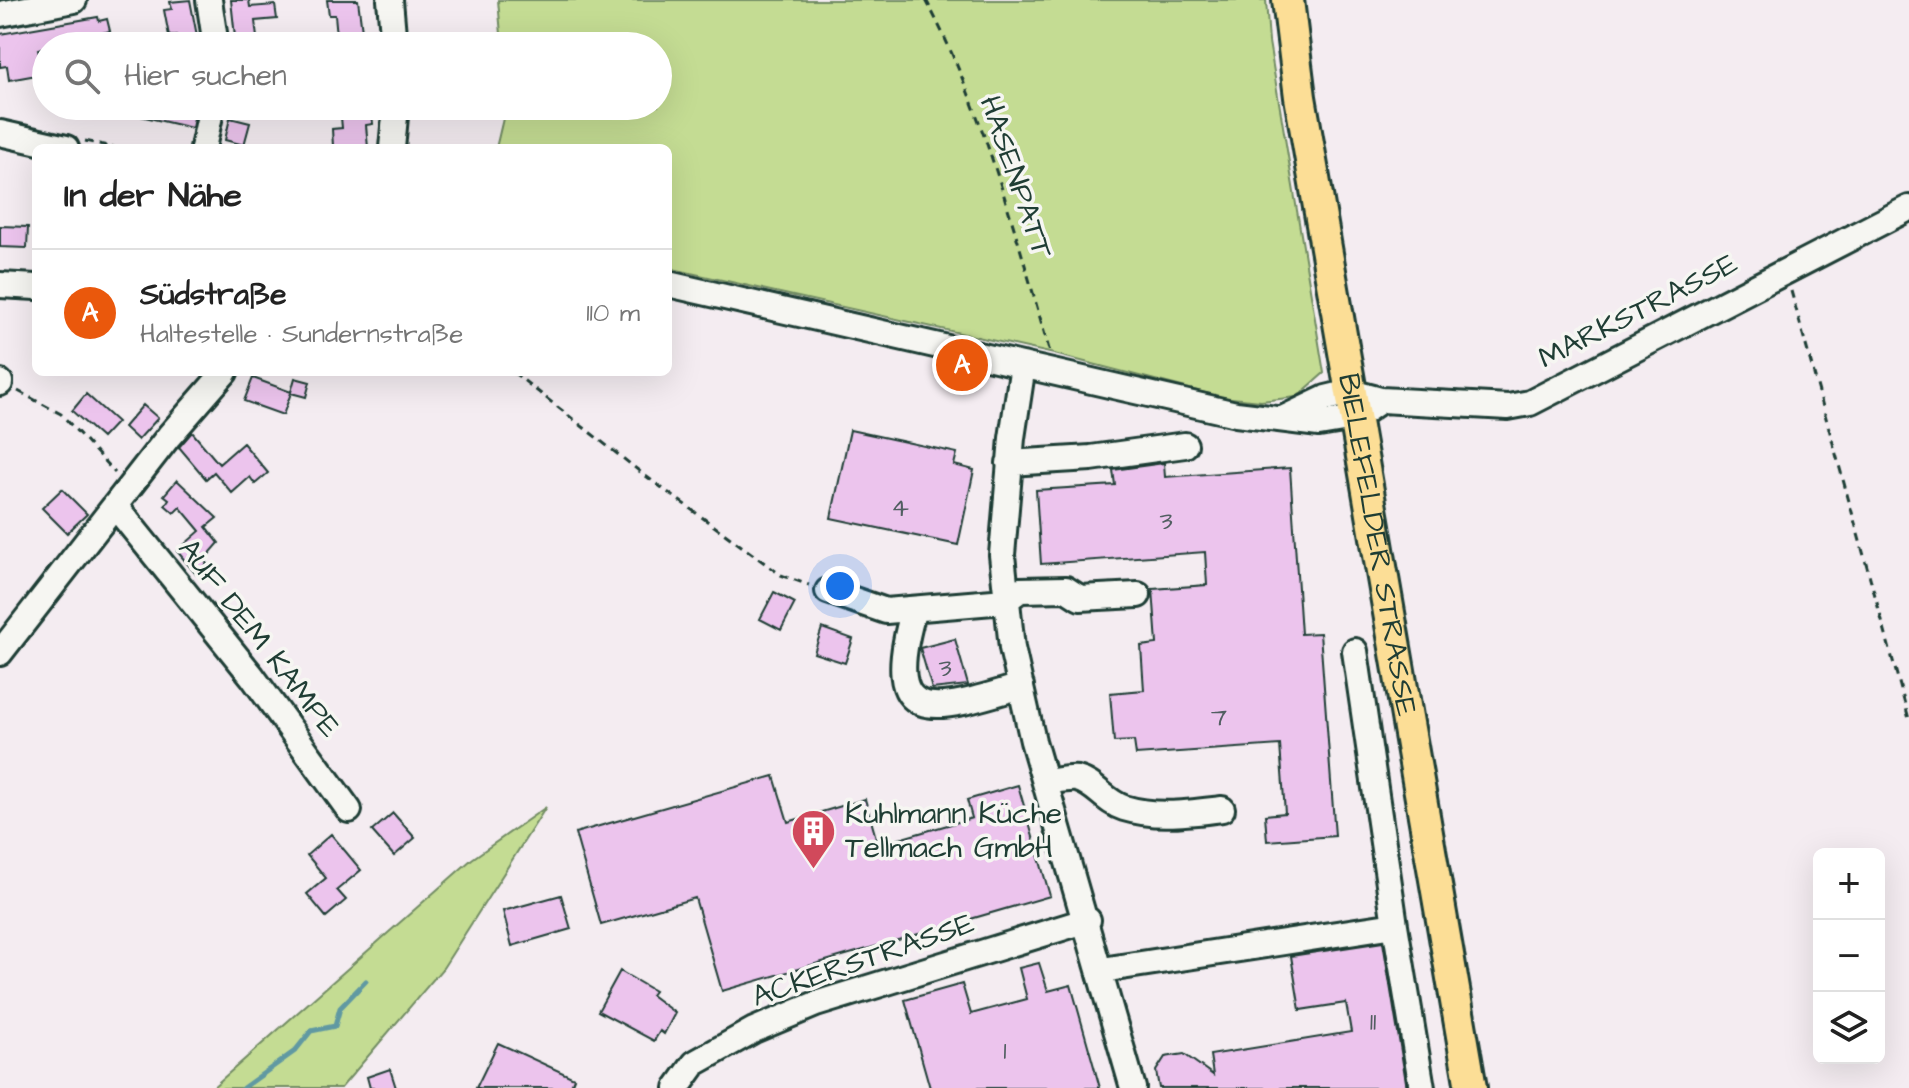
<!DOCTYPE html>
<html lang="de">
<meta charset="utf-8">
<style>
:root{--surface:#fff;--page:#f6f6f6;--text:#222;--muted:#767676;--line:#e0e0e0;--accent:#ea580c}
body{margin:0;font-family:"Architects Daughter",sans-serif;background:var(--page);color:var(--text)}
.controls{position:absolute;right:24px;bottom:24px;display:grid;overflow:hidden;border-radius:12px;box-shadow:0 8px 32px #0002}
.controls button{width:72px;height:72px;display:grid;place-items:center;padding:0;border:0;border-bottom:2px solid var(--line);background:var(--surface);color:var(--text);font:40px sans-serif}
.you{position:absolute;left:840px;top:586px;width:28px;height:28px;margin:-20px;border:6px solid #fff;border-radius:50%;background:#1a73e8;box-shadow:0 0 0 12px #1a73e833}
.badge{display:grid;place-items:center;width:52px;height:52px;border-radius:50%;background:var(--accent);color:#fff;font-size:26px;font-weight:700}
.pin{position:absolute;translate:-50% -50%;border:4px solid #fff;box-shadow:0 2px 8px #0006}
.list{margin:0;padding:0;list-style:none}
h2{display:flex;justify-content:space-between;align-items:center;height:104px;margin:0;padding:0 32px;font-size:34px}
h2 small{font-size:26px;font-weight:400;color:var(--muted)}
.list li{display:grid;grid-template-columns:52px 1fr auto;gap:24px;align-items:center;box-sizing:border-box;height:128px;padding:0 32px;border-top:2px solid var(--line)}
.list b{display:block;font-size:30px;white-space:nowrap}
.list p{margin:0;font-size:26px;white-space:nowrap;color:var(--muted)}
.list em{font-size:26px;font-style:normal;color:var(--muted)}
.icon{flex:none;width:44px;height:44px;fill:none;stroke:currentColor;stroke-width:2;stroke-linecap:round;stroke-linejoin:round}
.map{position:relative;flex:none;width:1909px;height:1088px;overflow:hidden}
.search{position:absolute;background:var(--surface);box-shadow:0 8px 32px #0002;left:32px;top:32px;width:640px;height:88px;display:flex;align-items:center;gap:20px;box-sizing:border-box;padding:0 28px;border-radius:44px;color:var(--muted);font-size:30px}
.panel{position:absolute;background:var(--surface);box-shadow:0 8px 32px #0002;left:32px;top:144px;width:640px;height:232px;border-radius:12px}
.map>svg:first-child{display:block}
</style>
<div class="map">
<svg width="1909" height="1088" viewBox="0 0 1909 1088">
<rect width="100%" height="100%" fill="#f4ecf1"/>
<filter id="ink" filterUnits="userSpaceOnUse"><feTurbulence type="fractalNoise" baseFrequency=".0125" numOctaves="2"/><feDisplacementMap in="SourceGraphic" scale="16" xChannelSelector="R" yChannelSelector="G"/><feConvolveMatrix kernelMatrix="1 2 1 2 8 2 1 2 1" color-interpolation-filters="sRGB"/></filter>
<g filter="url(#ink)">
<path fill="#c4dc93" stroke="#728c64" stroke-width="2" d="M498,0h768l3,42 55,331 -27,24 -36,4 -40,-4 -167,-43 -386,-86v-120h-172l10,-42h152v-60h-156z
M546,807l-103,161 -102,120h-129l260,-229z"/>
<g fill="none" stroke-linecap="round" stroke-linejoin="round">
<path stroke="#6099a2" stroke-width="5" d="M243,1088l52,-37 16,-20 24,-5 5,-18 26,-27"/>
</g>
<path fill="#ecc4ed" stroke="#1f3d34" stroke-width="2" d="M190,0l8,41 -20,1 -1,-7 -8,1 -5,-26 8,-1 -2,-7z
M231,0h18l1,7 25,-2 2,14 -22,2 3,25h-22z
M327,0h31l6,46h-26l-3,-31h-6z
M98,17l1,4 8,-2 3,12 -72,18 4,25 -33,6 -2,-14 -7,1v-33z
M119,106h73l-1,6 4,1 -3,15 -73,-17z
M340,106h31l2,18 -7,1 2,23 -35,-2 -1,-17 10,-1z
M230,118l20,5 -6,22 -19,-5z
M0,226l28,1 -1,21 -27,-1z
M253,378l38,14 4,-14 15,4 -4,15 -15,-4 -8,22 -39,-14z
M86,394l31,28 -15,16 -30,-27z
M143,405l15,13 -20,22 -14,-13z
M850,430l107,23 -3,12 20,5 -16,75 -127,-27z
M192,432l27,32 24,-21 25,30 -13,11 -5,-7 -18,16 -18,-21 -8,7 -27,-32z
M1164,463l1,14 125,-9 11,166 19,-1 15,203 -68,5 -2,-26 20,-2 -5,-68 -144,10 -2,-14 -20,1 -4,-49 34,-3 -3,-44 16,-2 -4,-55 54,-4 -2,-33 -164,12 -5,-74 79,-5 -2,-15z
M177,480l40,38 -11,9 13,16 -15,17 3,4 -11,10 -19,-23 23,-20 -20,-24 -6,6 -9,-8 4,-6 -5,-4z
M62,489l25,25 -20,19 -25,-25z
M774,592l21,11 -14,27 -21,-11z
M822,628l31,11 -8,24 -31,-10z
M955,639l13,46 -36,4 -12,-41z
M774,776l14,46 77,-23 13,46 94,-27 -5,-18 51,-15 32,111 -328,95 -27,-93 -94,27 -26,-92z
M393,813l22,25 -21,18 -22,-25z
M331,834l30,36 -24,20 9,10 -20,17 -19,-23 19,-16 -19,-23z
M561,895l10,34 -59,17 -9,-35z
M1383,942l24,146h-248l-3,-17 9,-14 19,-3 29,21 -3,-20 141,-23 -5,-29 -46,7 -9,-54z
M1039,963l9,28 23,-6 29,103h-170l-25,-88 57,-16 9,30 56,-15 -8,-31z
M620,971l34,20 -3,4 24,18 -11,21 -4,-3 -6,10 -56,-30z
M498,1043l76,35 -4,10h-94z
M390,1069l6,19h-26l-3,-11z"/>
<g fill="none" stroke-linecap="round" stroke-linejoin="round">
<defs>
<path id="minor" d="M209,0l7,46
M390,0l4,46
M0,14l74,-14
M0,133l66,15
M203,148l9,-42
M392,148l4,-42
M668,284l568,130 83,10 36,-6 26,-18
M0,285l36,2
M1023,365l-11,73 -10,117 10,93 21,93 100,347
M0,382v1
M1282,419l44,-21 25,-6 30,8 127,7 22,-4 379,-195
M1009,463l82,-5 94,-13
M116,507l136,169 97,134
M828,591l58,20 119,-10 15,-11 46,-1 14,9 58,-3
M914,609c-35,120 19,104 107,77
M0,653l169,-217 56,-64
M1046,782c9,-1 22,-4 31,-3 18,4 28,23 47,29 33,10 64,5 98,1
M1395,925l27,163
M1102,970l293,-45 -40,-274
M677,1088l18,-25 59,-33 62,-26 272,-84"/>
<g id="major">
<path id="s1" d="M1288,0l12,97 171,991"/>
</g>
</defs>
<use href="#minor" stroke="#1f3d34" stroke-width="30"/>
<use href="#major" stroke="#1f3d34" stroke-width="36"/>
<path stroke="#1f3d34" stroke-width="3" stroke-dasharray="8 6" stroke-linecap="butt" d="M926,0c55,103 92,240 124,353
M85,141l32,7
M1791,291l118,428
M513,372l130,102 138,101 28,10
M18,391l43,23 54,59"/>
<use href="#minor" stroke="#f6f6f2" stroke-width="24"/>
<use href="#major" stroke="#fcde96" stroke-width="30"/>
</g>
</g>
<defs>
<symbol id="building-pin" viewBox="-11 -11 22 30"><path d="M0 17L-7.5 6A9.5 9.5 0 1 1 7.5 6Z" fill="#d1495b" stroke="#f6f6f2"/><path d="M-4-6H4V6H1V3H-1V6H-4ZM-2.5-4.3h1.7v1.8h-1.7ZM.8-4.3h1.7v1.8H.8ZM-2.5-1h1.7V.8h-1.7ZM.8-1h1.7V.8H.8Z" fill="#fff"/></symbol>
</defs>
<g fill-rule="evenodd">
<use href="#building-pin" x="788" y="806" width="51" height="69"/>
</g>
<g text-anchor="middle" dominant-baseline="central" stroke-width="7" stroke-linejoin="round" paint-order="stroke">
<g font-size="26" fill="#525f62">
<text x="900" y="508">4</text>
<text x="1166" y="521">3</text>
<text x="945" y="668">3</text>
<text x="1219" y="717">7</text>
<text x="1373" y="1022">11</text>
<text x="1005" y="1051">1</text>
</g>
<g font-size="30" fill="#1f3d34" stroke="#f6f6f2">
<text transform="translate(1016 177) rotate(71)">HASENPATT</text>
<text transform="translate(1638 311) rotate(-27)">MARKSTRASSE</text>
<text stroke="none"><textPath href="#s1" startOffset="552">BIELEFELDER STRASSE</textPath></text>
<text transform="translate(259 638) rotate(52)">AUF DEM KAMPE</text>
<text transform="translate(863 960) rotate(-19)">ACKERSTRASSE</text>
</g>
<g font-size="30" fill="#1f3d34" stroke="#f6f6f2" text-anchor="start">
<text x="845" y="814">Kuhlmann Küche<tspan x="845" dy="34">Tellmach GmbH</tspan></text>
</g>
</g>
</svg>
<div class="controls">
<button>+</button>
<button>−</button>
<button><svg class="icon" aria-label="layers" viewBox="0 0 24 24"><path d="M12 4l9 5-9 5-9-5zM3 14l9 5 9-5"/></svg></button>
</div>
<div class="you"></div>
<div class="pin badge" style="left:962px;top:365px">A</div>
<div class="search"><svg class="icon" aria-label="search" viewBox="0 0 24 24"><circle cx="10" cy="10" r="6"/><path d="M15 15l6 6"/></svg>Hier suchen</div>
<section class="panel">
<h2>In der Nähe<small></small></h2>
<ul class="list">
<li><span class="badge">A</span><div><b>Südstraße</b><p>Haltestelle · Sundernstraße</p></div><em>110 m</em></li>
</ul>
</section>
</div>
